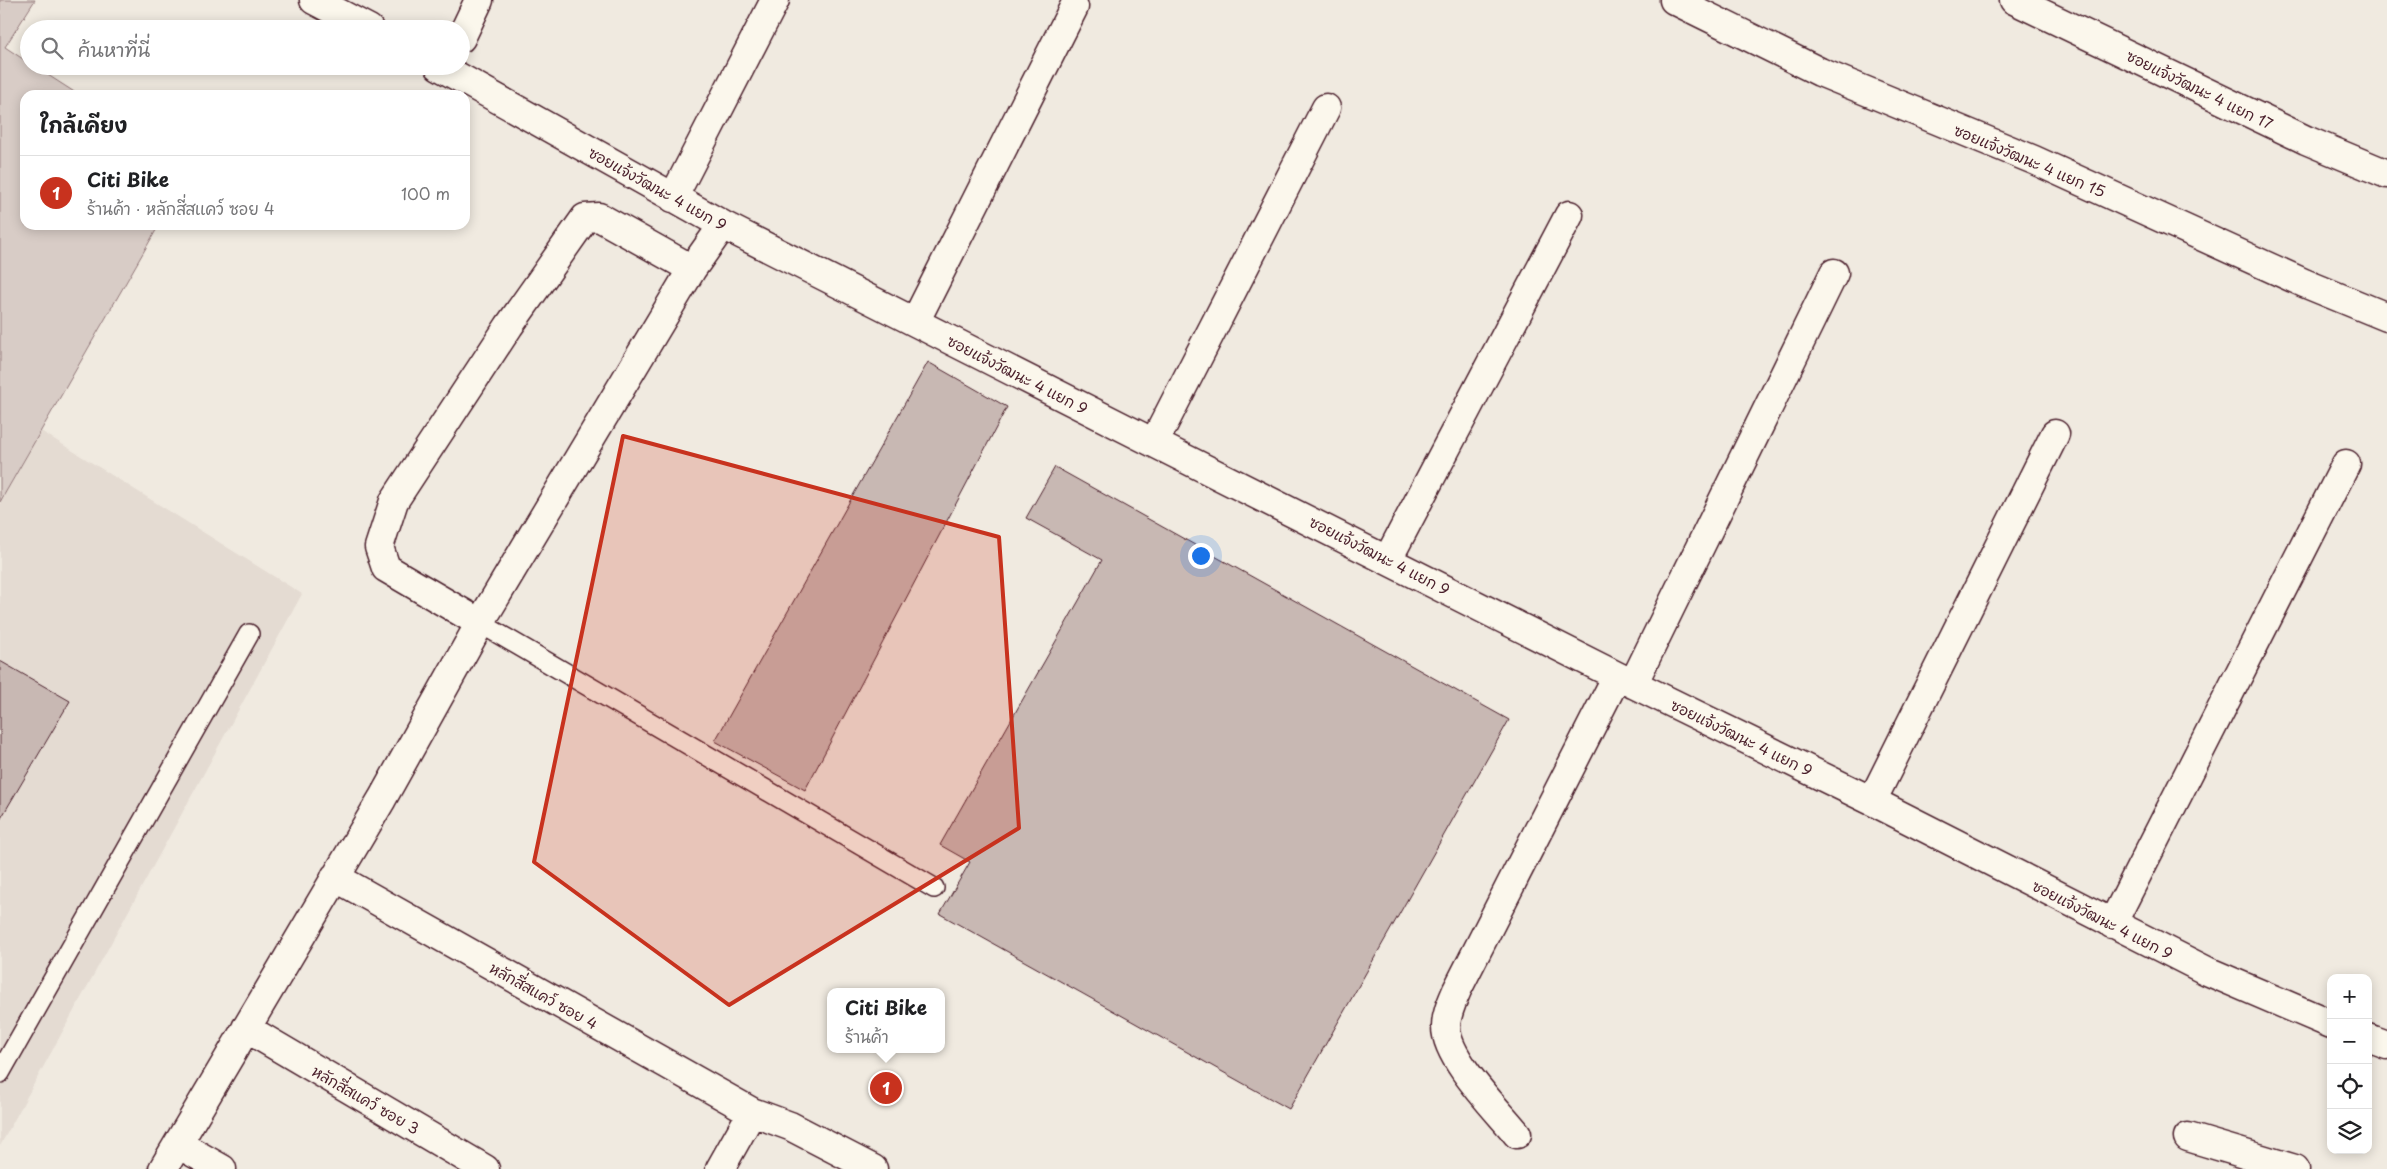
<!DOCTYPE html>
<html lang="th">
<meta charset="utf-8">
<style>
:root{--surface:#fff;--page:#f6f6f6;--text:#202124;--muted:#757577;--line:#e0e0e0;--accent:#c8321e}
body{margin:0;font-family:"Playpen Sans","Playpen Sans Thai",sans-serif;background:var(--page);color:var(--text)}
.controls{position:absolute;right:15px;bottom:15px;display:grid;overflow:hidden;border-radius:10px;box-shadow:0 2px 12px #0003}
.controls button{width:45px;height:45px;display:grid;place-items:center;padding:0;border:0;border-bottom:1px solid var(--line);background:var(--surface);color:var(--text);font:25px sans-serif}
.you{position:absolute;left:1200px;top:555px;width:18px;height:18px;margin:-12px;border:4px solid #fff;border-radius:50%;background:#1a73e8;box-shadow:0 0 0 8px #1a73e833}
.badge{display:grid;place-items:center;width:32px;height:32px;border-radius:50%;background:var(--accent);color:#fff;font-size:16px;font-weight:700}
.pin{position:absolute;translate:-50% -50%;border:2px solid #fff;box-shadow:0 1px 5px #0006}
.popup{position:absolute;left:827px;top:988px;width:118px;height:65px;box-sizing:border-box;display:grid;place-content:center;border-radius:10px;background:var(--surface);filter:drop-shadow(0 1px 4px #0005);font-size:16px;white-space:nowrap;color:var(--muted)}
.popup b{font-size:19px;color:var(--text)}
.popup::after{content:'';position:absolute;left:50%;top:100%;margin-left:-10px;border:10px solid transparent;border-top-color:var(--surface)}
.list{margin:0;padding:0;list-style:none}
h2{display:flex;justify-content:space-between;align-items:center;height:65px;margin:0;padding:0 20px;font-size:21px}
h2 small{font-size:16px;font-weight:400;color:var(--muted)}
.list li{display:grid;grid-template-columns:32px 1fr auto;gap:15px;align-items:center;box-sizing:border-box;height:75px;padding:0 20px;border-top:1px solid var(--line)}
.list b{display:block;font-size:19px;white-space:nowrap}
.list p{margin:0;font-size:16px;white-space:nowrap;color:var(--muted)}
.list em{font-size:16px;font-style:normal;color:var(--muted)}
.icon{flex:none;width:28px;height:28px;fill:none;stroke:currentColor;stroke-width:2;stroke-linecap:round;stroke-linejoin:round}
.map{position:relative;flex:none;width:2387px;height:1169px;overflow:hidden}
.search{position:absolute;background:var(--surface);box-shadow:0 2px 12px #0003;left:20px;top:20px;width:450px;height:55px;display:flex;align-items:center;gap:12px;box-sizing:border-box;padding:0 18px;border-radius:28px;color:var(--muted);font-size:19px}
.panel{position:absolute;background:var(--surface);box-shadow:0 2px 12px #0003;left:20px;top:90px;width:450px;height:140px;border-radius:15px}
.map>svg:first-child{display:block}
</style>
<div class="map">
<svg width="2387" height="1169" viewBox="0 0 2387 1169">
<rect width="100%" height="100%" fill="#f0eae0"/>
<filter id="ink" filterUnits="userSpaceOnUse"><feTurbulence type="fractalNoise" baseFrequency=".02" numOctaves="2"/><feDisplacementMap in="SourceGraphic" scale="10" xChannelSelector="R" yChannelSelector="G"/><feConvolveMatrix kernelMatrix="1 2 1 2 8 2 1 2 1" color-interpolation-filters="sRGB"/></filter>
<g filter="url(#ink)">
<path fill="#e4dbd2" d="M41,431l261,163 -302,552v-644z"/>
<path fill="#d8ccc6" stroke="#917678" d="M0,0h35l-30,47 24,16v3h5l45,29h-54v130h134l-159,277z"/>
<path fill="#c8b8b3" stroke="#4a1f2b" d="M928,362l79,45 -202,383 -90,-49z
M1055,467l454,253 -220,389 -349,-195 30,-52 -30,-17 162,-285 -76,-42z
M0,661l70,40 -70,119z"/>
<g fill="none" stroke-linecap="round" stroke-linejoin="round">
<defs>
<path id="lane" d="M480,623l454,265
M0,1073l249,-439"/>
<path id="street" d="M314,0l55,29
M1674,0l146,72 214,88 270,123 83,34
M2014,0l292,140 81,34
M461,38l18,-38
M439,66l284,159 431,218 463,233 255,125 335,170 124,53
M673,198l102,-198
M915,322l159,-315
M1154,443l172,-335
M1388,559l181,-344
M480,623l-94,-55 -7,-21 15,-46 115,-175 76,-108 14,-1 93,52
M1633,684l201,-411
M1872,801l183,-367
M335,877l417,235 38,14 83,43
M2112,924l234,-460
M246,1028l239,141
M2368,1038l19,7
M1517,1134c-20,-25 -71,-75 -71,-107 0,-13 6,-25 11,-37l160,-314
M2188,1137l107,32
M178,1144l44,25
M163,1169l219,-370 98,-176 212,-354 31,-44
M720,1169l32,-57"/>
</defs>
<use href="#lane" stroke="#4a1f2b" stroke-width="22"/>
<use href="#street" stroke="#4a1f2b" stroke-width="31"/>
<use href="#lane" stroke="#fbf7ec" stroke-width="19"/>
<use href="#street" stroke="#fbf7ec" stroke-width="28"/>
</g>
</g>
<path fill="#c8321e" fill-opacity="0.2" stroke="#c8321e" stroke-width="4" stroke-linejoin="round" d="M623,436l376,101 20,291 -290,177 -195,-143z"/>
<g text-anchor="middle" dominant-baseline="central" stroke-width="4" stroke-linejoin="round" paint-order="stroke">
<g font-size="15" fill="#4a1f2b" stroke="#fbf7ec">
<text transform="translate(2200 89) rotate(26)">ซอยแจ้งวัฒนะ 4 แยก 17</text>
<text transform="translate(2030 160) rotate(23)">ซอยแจ้งวัฒนะ 4 แยก 15</text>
<text transform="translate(658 188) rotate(29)">ซอยแจ้งวัฒนะ 4 แยก 9</text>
<text transform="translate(1018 374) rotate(27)">ซอยแจ้งวัฒนะ 4 แยก 9</text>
<text transform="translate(1380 555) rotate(27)">ซอยแจ้งวัฒนะ 4 แยก 9</text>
<text transform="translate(1742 737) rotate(26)">ซอยแจ้งวัฒนะ 4 แยก 9</text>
<text transform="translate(2103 919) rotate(27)">ซอยแจ้งวัฒนะ 4 แยก 9</text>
<text transform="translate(544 995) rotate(29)">หลักสี่สแคว์ ซอย 4</text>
<text transform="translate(366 1099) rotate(30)">หลักสี่สแคว์ ซอย 3</text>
</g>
</g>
</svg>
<div class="controls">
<button>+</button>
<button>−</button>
<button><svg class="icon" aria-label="locate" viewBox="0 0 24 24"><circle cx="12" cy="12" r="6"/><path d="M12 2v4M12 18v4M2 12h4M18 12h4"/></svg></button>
<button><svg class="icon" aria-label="layers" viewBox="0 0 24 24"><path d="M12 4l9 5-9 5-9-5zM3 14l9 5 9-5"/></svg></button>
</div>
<div class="you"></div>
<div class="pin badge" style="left:886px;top:1088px">1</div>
<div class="popup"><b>Citi Bike</b>ร้านค้า</div>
<div class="search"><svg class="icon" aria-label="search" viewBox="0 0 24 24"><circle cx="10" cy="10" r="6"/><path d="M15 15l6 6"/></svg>ค้นหาที่นี่</div>
<section class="panel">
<h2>ใกล้เคียง<small></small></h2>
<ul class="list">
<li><span class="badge">1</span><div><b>Citi Bike</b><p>ร้านค้า · หลักสี่สแคว์ ซอย 4</p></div><em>100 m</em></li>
</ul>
</section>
</div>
